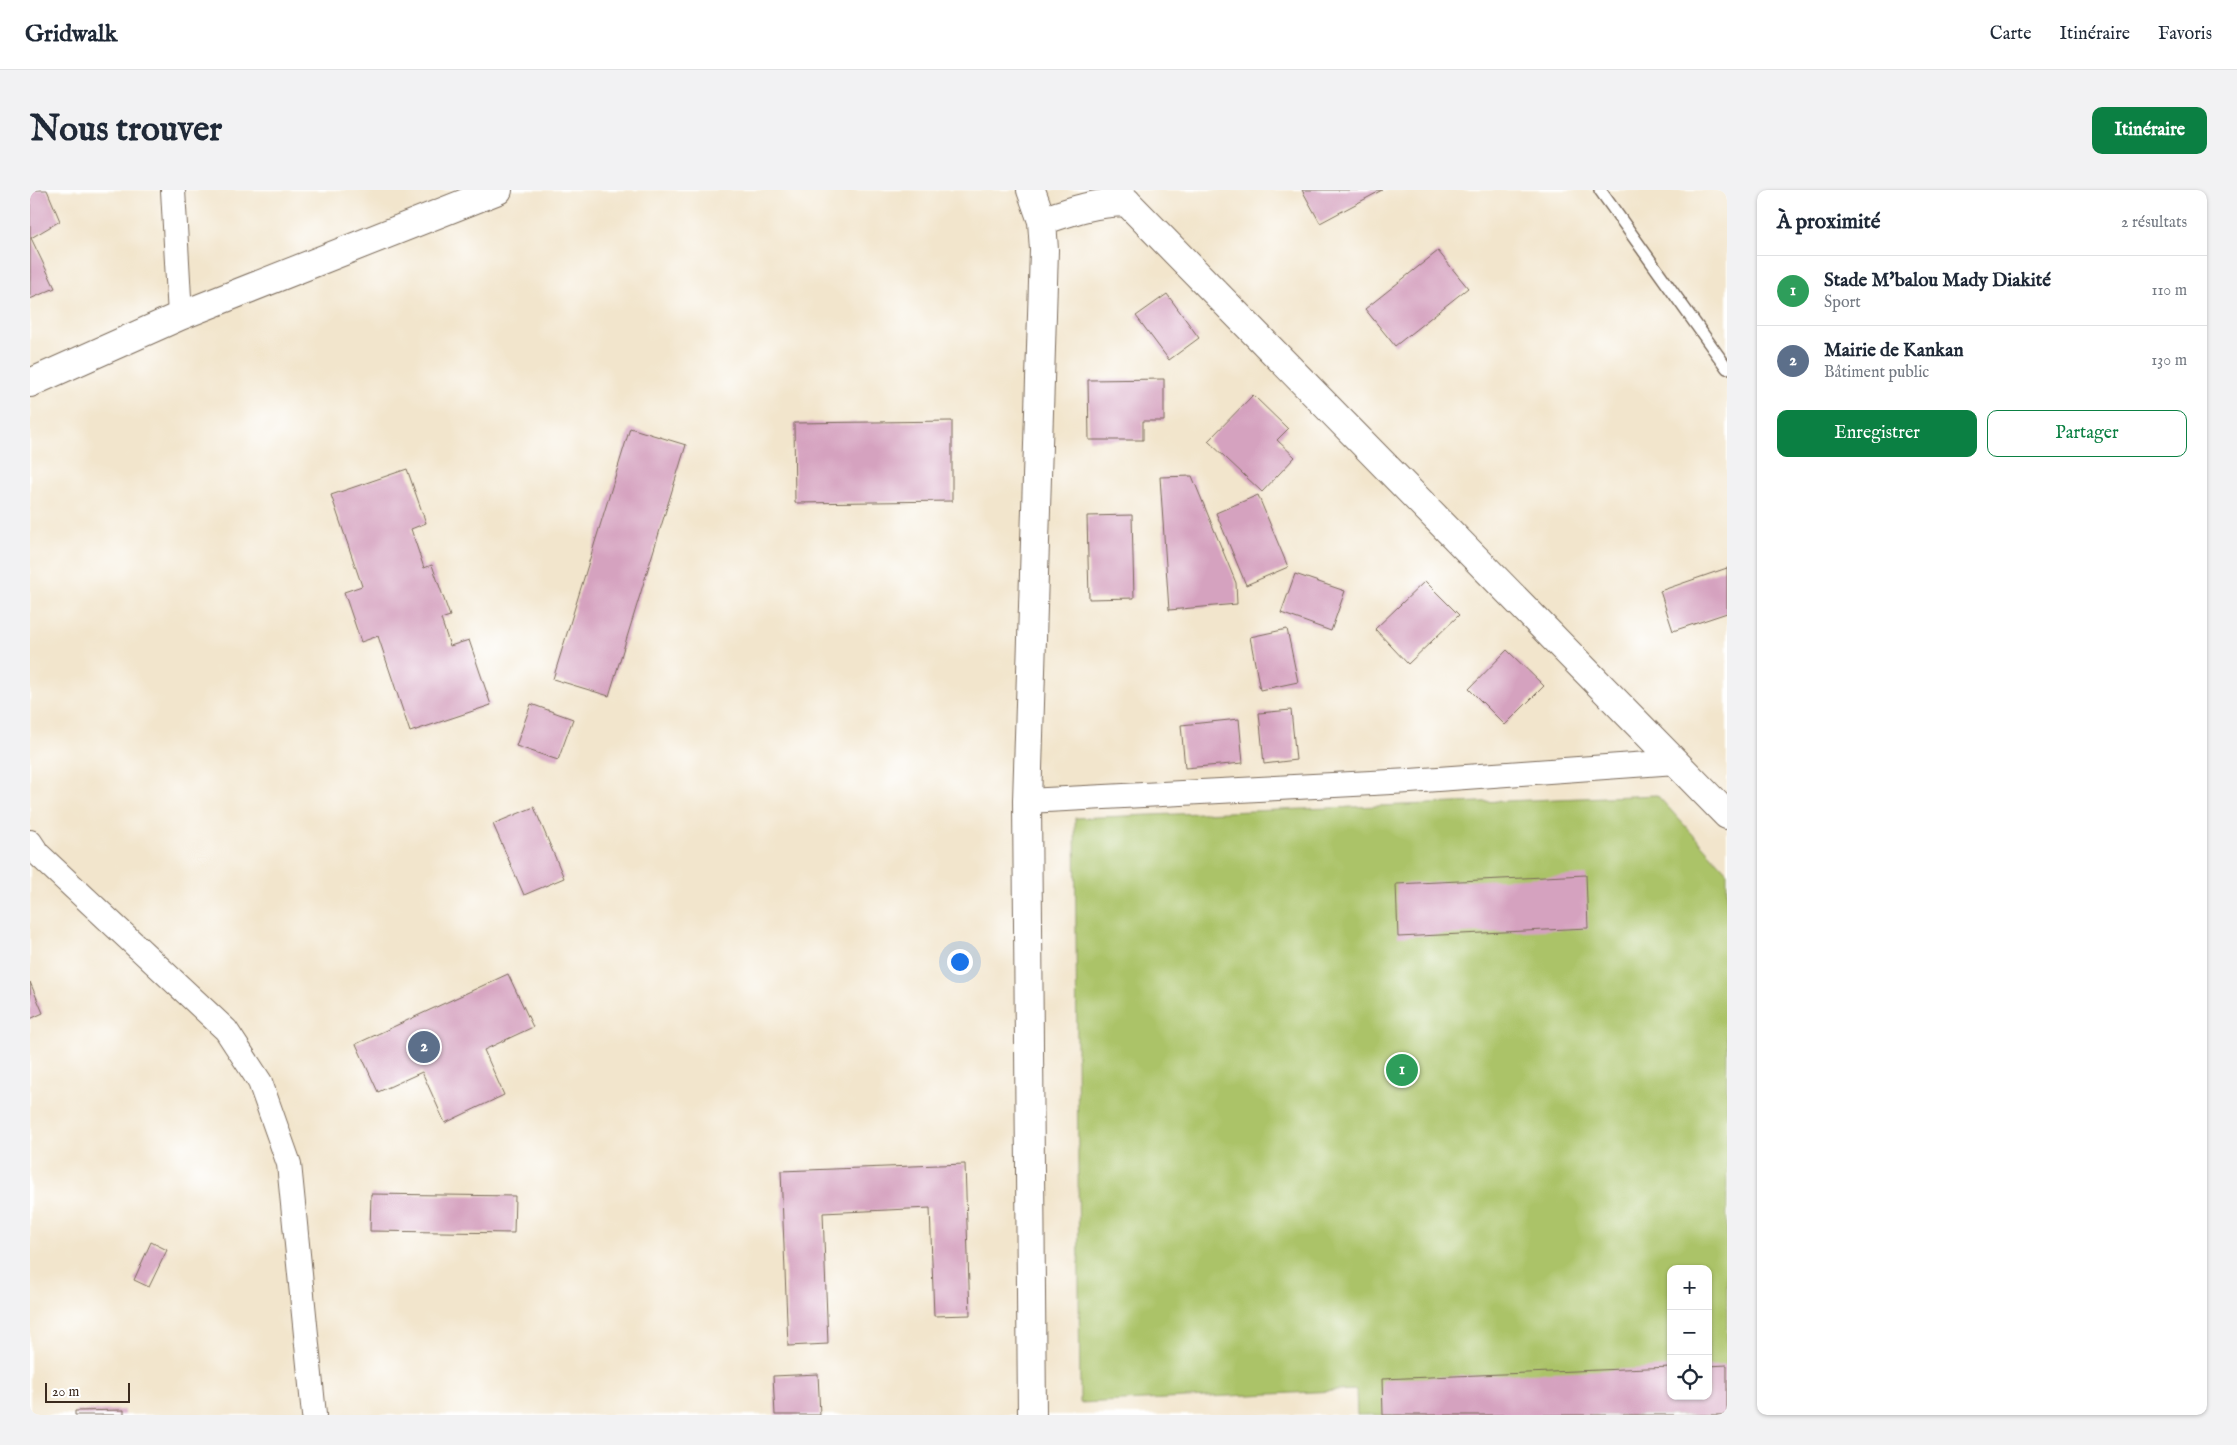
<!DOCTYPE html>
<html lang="fr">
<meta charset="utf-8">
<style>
:root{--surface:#fff;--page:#f2f2f3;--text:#1f2937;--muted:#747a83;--line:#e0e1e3;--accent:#0b8043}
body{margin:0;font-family:"IM FELL English",serif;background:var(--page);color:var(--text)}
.controls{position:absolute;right:15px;bottom:15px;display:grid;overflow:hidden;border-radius:10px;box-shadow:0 1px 4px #0004}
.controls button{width:45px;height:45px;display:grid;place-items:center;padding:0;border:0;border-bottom:1px solid var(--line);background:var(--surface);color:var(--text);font:25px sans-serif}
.scale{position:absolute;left:15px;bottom:12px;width:85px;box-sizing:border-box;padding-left:5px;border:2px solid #3b2a1e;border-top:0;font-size:14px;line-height:18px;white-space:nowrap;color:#3b2a1e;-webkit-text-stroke:4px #fff;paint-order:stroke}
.you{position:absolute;left:929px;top:771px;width:18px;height:18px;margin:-12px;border:4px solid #fff;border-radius:50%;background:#1a73e8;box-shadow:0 0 0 8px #1a73e833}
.badge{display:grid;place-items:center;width:32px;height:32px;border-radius:50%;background:var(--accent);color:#fff;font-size:16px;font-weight:700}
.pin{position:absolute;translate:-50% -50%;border:2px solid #fff;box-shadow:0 1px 5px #0006}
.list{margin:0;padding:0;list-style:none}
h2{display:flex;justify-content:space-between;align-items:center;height:65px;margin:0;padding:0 20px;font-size:21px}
h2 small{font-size:16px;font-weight:400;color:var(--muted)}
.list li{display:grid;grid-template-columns:32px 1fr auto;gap:15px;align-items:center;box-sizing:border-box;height:70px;padding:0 20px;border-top:1px solid var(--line)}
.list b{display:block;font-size:19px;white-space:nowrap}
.list p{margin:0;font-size:16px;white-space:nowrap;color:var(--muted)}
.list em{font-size:16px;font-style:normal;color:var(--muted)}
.actions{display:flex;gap:10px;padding:15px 20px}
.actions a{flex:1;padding:11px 0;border:1px solid var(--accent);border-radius:10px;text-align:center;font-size:18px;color:var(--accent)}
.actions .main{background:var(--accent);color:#fff}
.icon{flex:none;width:28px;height:28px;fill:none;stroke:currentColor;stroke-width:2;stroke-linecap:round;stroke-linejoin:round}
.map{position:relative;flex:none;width:1697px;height:1225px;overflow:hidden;border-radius:10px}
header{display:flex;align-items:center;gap:30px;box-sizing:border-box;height:70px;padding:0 25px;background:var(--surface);border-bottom:1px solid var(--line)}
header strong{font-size:24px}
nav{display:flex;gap:28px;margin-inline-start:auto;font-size:18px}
.intro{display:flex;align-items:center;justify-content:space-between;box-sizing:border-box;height:120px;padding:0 30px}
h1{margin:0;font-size:35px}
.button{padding:12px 22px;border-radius:10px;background:var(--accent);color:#fff;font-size:18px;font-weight:700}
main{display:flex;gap:30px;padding:0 30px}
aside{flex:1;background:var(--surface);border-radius:10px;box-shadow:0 1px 4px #0004}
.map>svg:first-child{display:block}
</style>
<header>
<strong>Gridwalk</strong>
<nav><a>Carte</a><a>Itinéraire</a><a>Favoris</a></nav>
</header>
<div class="intro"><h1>Nous trouver</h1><a class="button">Itinéraire</a></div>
<main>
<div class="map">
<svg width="1697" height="1225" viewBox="0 0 1697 1225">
<rect width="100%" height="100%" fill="#fff"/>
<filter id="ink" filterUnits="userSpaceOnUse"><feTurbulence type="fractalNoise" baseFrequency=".02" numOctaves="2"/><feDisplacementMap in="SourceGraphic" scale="10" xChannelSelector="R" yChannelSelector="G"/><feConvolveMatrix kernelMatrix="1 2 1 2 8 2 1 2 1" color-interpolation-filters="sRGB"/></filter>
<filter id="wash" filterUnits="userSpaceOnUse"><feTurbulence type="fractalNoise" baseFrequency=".0096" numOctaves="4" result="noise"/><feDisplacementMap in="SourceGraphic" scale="20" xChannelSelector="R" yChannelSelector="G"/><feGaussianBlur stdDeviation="1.12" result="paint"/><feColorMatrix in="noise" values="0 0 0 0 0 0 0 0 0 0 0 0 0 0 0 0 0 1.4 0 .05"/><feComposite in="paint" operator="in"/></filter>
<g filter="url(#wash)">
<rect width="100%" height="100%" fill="#f2e5cc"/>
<path fill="#abc368" stroke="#737643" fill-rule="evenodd" d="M1627,605l70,77v543h-370l-1,-25 -276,13 -5,-585zM1641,1079h37v127h-37z"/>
<g id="blocks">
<path fill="#d5a2bf" d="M0,0h17l13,31 -29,17 24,50 -25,11z
M1272,0h80l-62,33z
M1408,61l30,37 -73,58 -30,-37z
M1137,104l32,44 -30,22 -33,-44z
M1134,189v42h-21v19h-54l-1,-60z
M1223,205l35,34 -11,11 18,17 -33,35 -54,-51z
M922,231v80l-157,2 -1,-80z
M600,238l56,17 -77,251 -56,-17z
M377,279l19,54 -15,6 13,39 8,-3 18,51 -9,3 9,27 19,-6 22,65 -81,27 -32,-96 -17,6 -17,-50 18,-6 -31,-91z
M1162,286l44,107 1,21 -68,6 -9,-133z
M1228,305l30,72 -42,18 -30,-72z
M1102,325l2,83 -45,1 -2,-83z
M1697,378v45l-54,18 -13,-40z
M1265,384l50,17 -14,40 -50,-18z
M1395,391l34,34 -51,49 -33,-35z
M1257,439l11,53 -38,8 -10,-53z
M1477,460l37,36 -39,39 -36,-36z
M501,514l42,15 -15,41 -42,-14z
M1261,520l5,50 -32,4 -5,-51z
M1209,529l4,44 -58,5 -4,-43z
M504,617l30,71 -40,17 -31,-71z
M1556,685l2,53 -190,9 -2,-53z
M478,784l25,53 -49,23 20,45 -59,28 -23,-51 -44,20 -22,-48z
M0,792l13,31 -13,6z
M935,974l5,151 -36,1 -4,-108 -107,5 5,131 -40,2 -7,-175z
M341,1004l144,2 -1,37 -144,-2z
M121,1052l16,8 -18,37 -15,-7z
M1697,1175v50h-344l-1,-36 289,-12v29h37v-30z
M788,1184l2,41h-45l-2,-39z
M94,1220v5h-49v-4z"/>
</g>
</g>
<g filter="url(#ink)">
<use href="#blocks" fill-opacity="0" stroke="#7b6b5b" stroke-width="1"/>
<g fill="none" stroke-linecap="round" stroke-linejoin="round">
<defs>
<path id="lane" d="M1570,0l127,178"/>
<path id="street" d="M143,0l7,126
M997,611l383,-20 266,-19
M0,652l8,12 188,176 34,52 29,82 25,251"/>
<path id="secondary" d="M1001,0l11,31 2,29 -17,551 5,614
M1085,0l612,625
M1012,31c32,-11 51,-18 85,-19
M0,193l150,-67 318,-126"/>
</defs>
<use href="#lane" stroke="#7b6b5b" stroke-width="14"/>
<use href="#street" stroke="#7b6b5b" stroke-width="26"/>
<use href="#secondary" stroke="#7b6b5b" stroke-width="30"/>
<use href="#lane" stroke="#fff" stroke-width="11"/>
<use href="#street" stroke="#fff" stroke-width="24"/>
<use href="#secondary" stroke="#fff" stroke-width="28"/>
</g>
</g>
</svg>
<div class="controls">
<button>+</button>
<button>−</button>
<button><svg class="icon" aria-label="locate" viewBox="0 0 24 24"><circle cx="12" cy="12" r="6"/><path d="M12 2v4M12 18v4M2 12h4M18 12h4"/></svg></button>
</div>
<div class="scale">20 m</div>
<div class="you"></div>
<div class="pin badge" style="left:1372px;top:880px;background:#2e9e5b">1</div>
<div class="pin badge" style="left:394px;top:857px;background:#5c6f8a">2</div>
</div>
<aside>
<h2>À proximité<small>2 résultats</small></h2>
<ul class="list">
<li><span class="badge" style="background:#2e9e5b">1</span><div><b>Stade M'balou Mady Diakité</b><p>Sport</p></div><em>110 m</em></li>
<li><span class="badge" style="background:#5c6f8a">2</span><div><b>Mairie de Kankan</b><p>Bâtiment public</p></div><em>130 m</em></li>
</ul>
<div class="actions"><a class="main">Enregistrer</a><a>Partager</a></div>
</aside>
</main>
